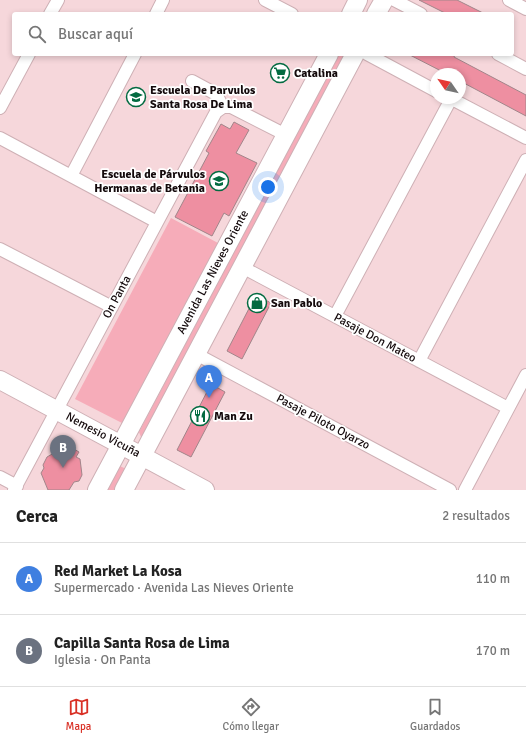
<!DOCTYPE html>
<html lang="es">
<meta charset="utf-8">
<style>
:root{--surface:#fff;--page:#f2f2f2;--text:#222;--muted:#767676;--line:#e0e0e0;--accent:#d93025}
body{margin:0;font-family:Signika,sans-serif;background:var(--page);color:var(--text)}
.compass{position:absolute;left:430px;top:68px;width:36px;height:36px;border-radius:50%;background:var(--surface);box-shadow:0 2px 6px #0003;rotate:304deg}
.you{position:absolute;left:268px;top:187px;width:14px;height:14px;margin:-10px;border:3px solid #fff;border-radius:50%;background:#1a73e8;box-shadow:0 0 0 6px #1a73e833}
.badge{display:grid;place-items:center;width:26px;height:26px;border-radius:50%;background:var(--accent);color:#fff;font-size:13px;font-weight:700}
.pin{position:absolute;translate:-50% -33px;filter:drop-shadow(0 1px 2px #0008)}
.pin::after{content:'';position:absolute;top:21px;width:14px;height:12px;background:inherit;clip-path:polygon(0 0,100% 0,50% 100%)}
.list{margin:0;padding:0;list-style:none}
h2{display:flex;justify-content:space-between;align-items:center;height:52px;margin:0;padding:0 16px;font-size:17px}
h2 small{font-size:13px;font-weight:400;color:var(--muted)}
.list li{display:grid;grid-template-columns:26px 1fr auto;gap:12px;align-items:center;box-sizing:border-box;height:72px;padding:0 16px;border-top:1px solid var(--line)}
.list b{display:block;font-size:15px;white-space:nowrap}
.list p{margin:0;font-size:13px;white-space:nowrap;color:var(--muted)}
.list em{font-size:13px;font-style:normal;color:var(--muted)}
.icon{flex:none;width:22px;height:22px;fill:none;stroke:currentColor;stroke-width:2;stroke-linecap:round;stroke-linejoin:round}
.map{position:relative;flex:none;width:526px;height:490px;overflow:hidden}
.search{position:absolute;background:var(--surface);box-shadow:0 2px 6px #0003;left:12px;right:12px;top:12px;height:44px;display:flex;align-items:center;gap:10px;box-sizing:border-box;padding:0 14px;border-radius:4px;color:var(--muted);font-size:15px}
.sheet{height:196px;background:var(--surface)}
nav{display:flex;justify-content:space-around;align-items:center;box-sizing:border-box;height:56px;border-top:1px solid var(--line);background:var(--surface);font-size:11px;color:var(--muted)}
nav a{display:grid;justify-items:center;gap:2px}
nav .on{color:var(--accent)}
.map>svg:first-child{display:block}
</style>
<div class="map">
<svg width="526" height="490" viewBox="0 0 526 490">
<rect width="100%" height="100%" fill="#f6d7db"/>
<path fill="#f6acb9" d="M338,54l9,1 -201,381 -5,1 -2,-5z
M171,218l47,25 -96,180 -47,-24z
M120,466l8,4 -11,20h-10z"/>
<path fill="#ee8fa1" stroke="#a2858a" d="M419,0h38l28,14h-38z
M408,54h47l-1,3 72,38v21l-66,-35v-7h-13z
M234,122l15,8 -13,23 21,10 -28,53 -5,-3 -12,23 -37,-19 34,-64 -3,-2 15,-27 9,5z
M256,295l15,8 -29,56 -15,-8z
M211,384l14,8 -34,65 -14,-7z
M67,445l12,7 -3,5 4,2 2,16 -3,6 -5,1 -5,8h-21l-7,-17 3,-5 -1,-3 4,-8 14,-8 3,2z"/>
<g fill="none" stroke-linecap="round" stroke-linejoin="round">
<defs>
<path id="street" d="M265,0l27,14
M394,0l27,14
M509,0l17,9
M50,14l8,-14
M156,14l7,-14
M367,54l69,37
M498,54l28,15
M192,81l24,13 7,13
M450,98l76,40
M0,108l29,-54
M0,138l157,84
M71,176l64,-122
M0,249l112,58
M242,267l266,141
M335,316l116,-217
M196,354l254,136
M419,361l107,-201
M0,477l17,9
M14,490l202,-378 7,-5h8l55,28
M465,490l61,-115"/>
<path id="secondary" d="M351,14l7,-14
M376,14l8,-14
M0,380l205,110
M97,490l232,-436
M124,490l231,-436"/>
</defs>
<use href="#street" stroke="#ceb0b5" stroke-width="14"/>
<use href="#secondary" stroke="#ceb0b5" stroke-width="20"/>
<use href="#street" stroke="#fff" stroke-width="12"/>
<use href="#secondary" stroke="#fff" stroke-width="18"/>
</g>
<defs>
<symbol id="supermarket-ring" viewBox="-11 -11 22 22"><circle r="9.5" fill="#fff" stroke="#036b41" stroke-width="1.5"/><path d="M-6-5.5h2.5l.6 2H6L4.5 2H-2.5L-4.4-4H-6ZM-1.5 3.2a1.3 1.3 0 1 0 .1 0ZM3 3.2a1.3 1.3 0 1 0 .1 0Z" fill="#036b41"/></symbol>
<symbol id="school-ring" viewBox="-11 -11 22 22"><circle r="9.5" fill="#fff" stroke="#036b41" stroke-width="1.5"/><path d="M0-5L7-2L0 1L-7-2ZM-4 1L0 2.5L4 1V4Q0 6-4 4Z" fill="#036b41"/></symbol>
<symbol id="shop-ring" viewBox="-11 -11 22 22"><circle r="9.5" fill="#fff" stroke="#036b41" stroke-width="1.5"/><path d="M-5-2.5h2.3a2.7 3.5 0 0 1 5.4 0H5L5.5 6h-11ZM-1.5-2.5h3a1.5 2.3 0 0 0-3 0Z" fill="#036b41"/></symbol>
<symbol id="restaurant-ring" viewBox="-11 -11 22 22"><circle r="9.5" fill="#fff" stroke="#036b41" stroke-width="1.5"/><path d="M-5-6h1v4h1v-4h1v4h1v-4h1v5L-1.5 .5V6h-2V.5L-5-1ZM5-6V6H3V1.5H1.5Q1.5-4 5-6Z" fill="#036b41"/></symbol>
</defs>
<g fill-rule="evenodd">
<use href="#supermarket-ring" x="269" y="62" width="22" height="22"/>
<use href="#school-ring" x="125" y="86" width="22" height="22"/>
<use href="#school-ring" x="208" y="170" width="22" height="22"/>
<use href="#shop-ring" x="246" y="292" width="22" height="22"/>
<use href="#restaurant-ring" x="189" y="405" width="22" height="22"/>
</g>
<g text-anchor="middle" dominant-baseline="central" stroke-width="3.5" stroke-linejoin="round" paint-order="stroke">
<g font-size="12" font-weight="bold" fill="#140a0c" stroke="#fff" text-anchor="start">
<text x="294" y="73">Catalina</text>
<text x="150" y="90">Escuela De Parvulos<tspan x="150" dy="14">Santa Rosa De Lima</tspan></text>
<text x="205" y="174" text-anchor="end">Escuela de Párvulos<tspan x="205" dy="14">Hermanas de Betania</tspan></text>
<text x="271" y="303">San Pablo</text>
<text x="214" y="416">Man Zu</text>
</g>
<g font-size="12" fill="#140a0c" stroke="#fff">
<text transform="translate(213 272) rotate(-62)">Avenida Las Nieves Oriente</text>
<text transform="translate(117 297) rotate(-62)">On Panta</text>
<text transform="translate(375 338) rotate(28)">Pasaje Don Mateo</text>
<text transform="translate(323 422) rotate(28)">Pasaje Piloto Oyarzo</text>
<text transform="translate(103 435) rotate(28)">Nemesio Vicuña</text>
</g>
</g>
</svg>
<svg class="compass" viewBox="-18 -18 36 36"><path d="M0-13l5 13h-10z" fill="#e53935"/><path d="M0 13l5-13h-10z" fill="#767676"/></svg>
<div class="you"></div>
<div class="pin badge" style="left:209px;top:398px;background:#3f7fe0">A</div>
<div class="pin badge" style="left:63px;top:468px;background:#6b7280">B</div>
<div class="search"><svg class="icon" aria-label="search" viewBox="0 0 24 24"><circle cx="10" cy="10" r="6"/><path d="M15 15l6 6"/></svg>Buscar aquí</div>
</div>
<section class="sheet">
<h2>Cerca<small>2 resultados</small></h2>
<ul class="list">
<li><span class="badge" style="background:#3f7fe0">A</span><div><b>Red Market La Kosa</b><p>Supermercado · Avenida Las Nieves Oriente</p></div><em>110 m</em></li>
<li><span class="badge" style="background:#6b7280">B</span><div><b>Capilla Santa Rosa de Lima</b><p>Iglesia · On Panta</p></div><em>170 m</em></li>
</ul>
</section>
<nav>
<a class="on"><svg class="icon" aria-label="map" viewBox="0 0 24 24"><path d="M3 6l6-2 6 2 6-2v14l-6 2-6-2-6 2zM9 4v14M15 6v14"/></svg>Mapa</a>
<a><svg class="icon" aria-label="directions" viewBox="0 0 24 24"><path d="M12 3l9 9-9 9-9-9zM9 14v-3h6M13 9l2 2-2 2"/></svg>Cómo llegar</a>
<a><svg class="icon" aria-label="saved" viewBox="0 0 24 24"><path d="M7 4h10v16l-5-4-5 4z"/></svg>Guardados</a>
</nav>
